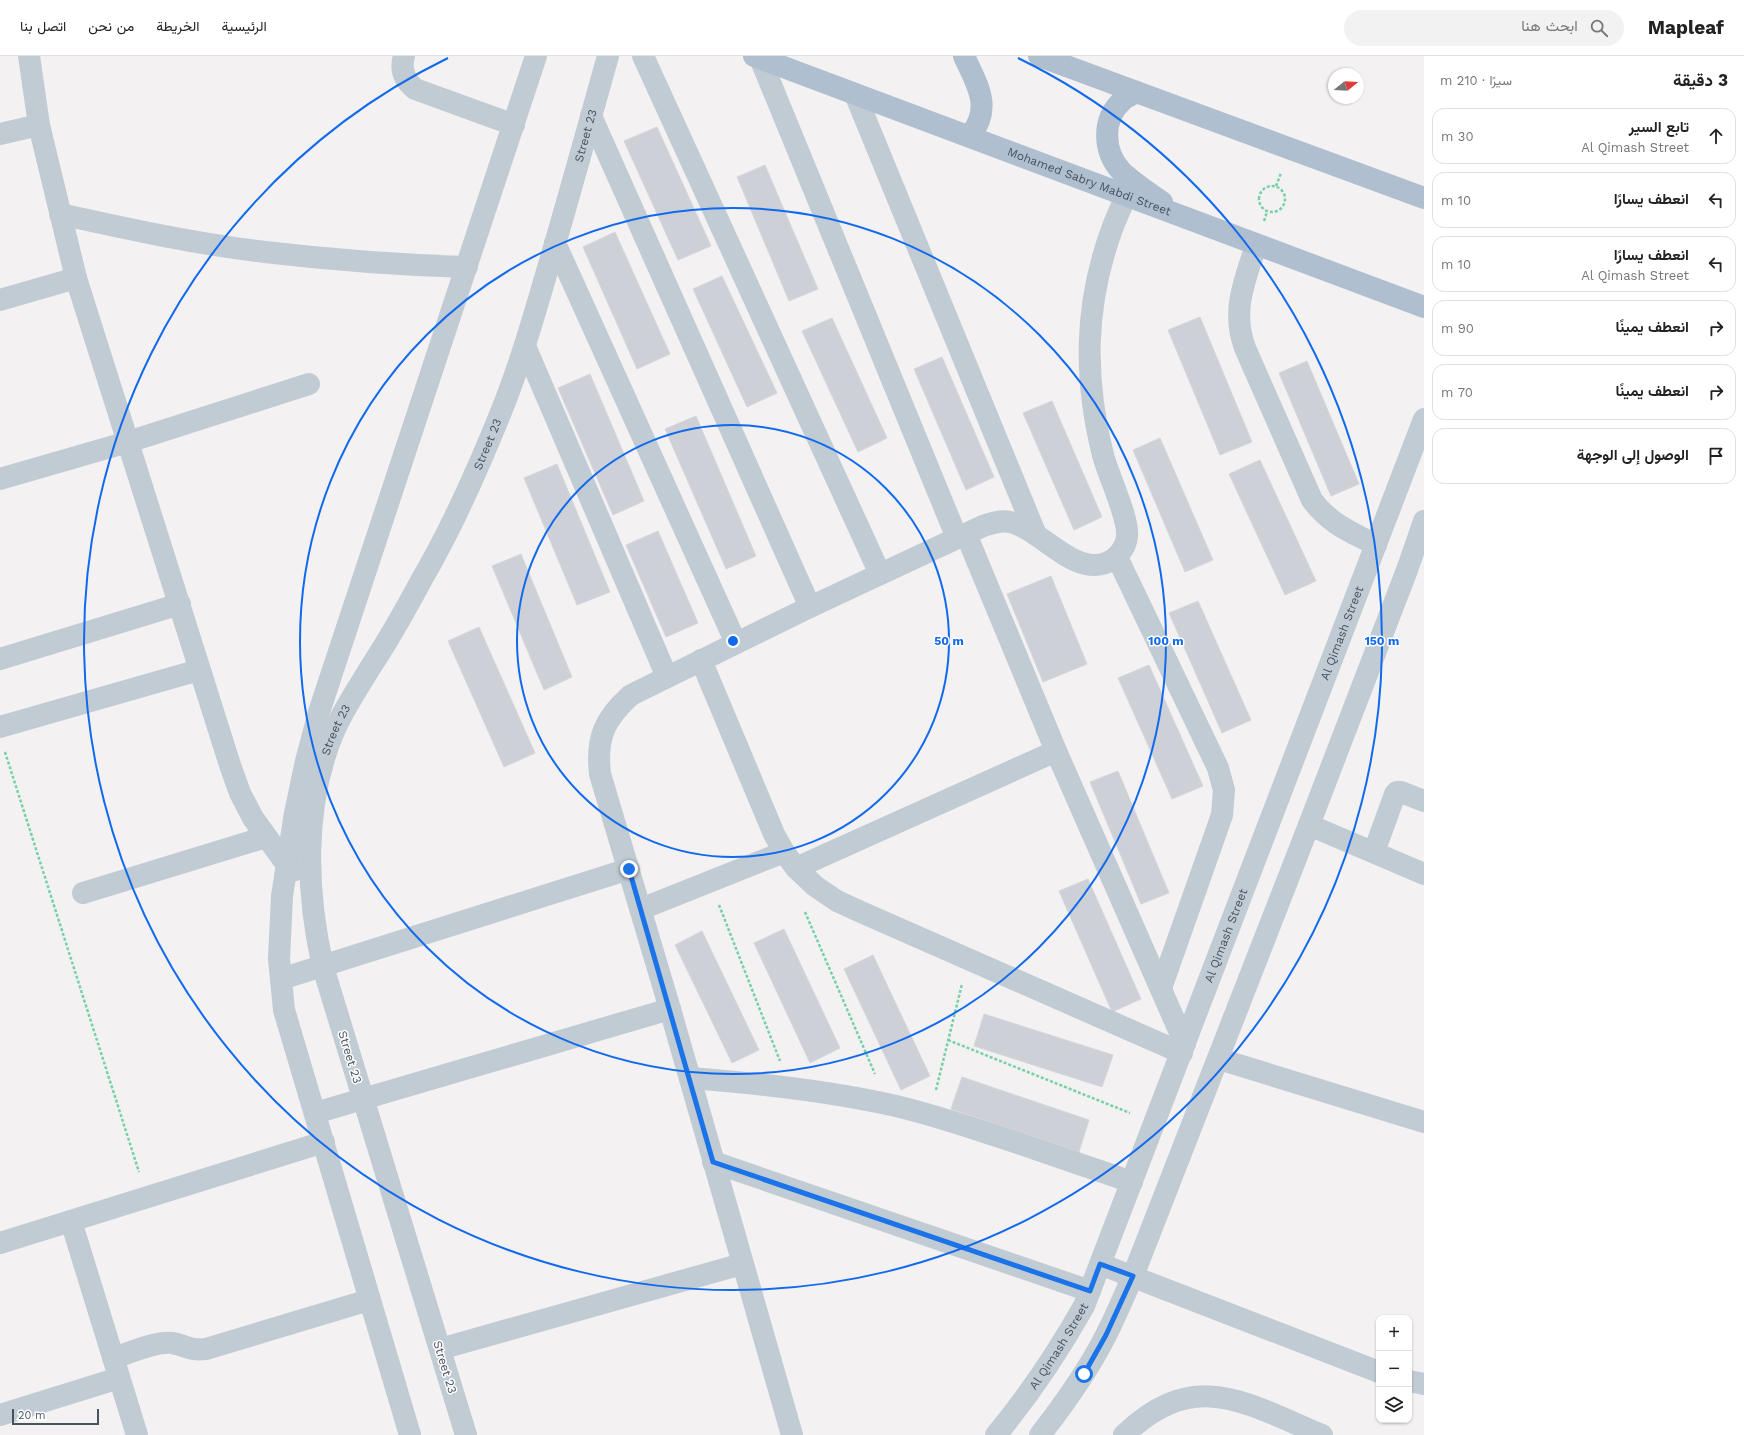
<!DOCTYPE html>
<html lang="ar">
<meta charset="utf-8">
<style>
:root{--surface:#fff;--page:#f2f2f2;--text:#222;--muted:#767676;--line:#e0e0e0}
body{margin:0;font-family:"Work Sans",Vazirmatn,sans-serif;background:var(--page);color:var(--text);direction:rtl}
.controls{position:absolute;right:12px;bottom:12px;display:grid;overflow:hidden;border-radius:8px;box-shadow:0 1px 3px #0004}
.controls button{width:36px;height:36px;display:grid;place-items:center;padding:0;border:0;border-bottom:1px solid var(--line);background:var(--surface);color:var(--text);font:20px sans-serif}
.compass{position:absolute;left:1328px;top:12px;width:36px;height:36px;border-radius:50%;background:var(--surface);box-shadow:0 1px 3px #0004;rotate:72deg}
.scale{position:absolute;left:12px;bottom:10px;width:87px;box-sizing:border-box;padding-left:4px;border:2px solid #485360;border-top:0;font-size:11px;line-height:14px;white-space:nowrap;color:#485360;-webkit-text-stroke:3px #fff;paint-order:stroke}
.stop{position:absolute;width:12px;height:12px;margin:-9px;border:3px solid #1a73e8;border-radius:50%;background:#fff}
.stop.end{background:#1a73e8;border-color:#fff;box-shadow:0 1px 4px #0008}
.list{margin:0;padding:0;list-style:none}
h2{display:flex;justify-content:space-between;align-items:center;height:52px;margin:0;padding:0 16px;font-size:17px}
h2 small{font-size:13px;font-weight:400;color:var(--muted)}
.list li{display:grid;grid-template-columns:26px 1fr auto;gap:12px;align-items:center;box-sizing:border-box;height:56px;margin:0 8px 8px;padding:0 8px;border:1px solid var(--line);border-radius:12px}
.list b{display:block;font-size:15px;white-space:nowrap}
.list p{margin:0;font-size:13px;white-space:nowrap;color:var(--muted)}
.list em{font-size:13px;font-style:normal;color:var(--muted)}
.icon{flex:none;width:22px;height:22px;fill:none;stroke:currentColor;stroke-width:2;stroke-linecap:round;stroke-linejoin:round}
.map{position:relative;flex:none;width:1424px;height:1379px;overflow:hidden;direction:ltr}
header{display:flex;align-items:center;gap:24px;box-sizing:border-box;height:56px;padding:0 20px;background:var(--surface);border-bottom:1px solid var(--line)}
header strong{font-size:19px}
nav{display:flex;gap:22px;margin-inline-start:auto;font-size:14px}
.search{width:280px;height:36px;background:var(--page);display:flex;align-items:center;gap:10px;box-sizing:border-box;padding:0 14px;border-radius:22px;color:var(--muted);font-size:15px}
main{display:flex}
aside{flex:1;background:var(--surface)}
.map>svg:first-child{display:block}
</style>
<header>
<strong>Mapleaf</strong>
<div class="search"><svg class="icon" aria-label="search" viewBox="0 0 24 24"><circle cx="10" cy="10" r="6"/><path d="M15 15l6 6"/></svg>ابحث هنا</div>
<nav><a>الرئيسية</a><a>الخريطة</a><a>من نحن</a><a>اتصل بنا</a></nav>
</header>
<main>
<aside>
<h2>3 دقيقة<small>سيرًا · 210 m</small></h2>
<ul class="list">
<li><svg class="icon" aria-label="ahead" viewBox="0 0 24 24"><path d="M12 20V5M6 11l6-6 6 6"/></svg><div><b>تابع السير</b><p>Al Qimash Street</p></div><em>30 m</em></li>
<li><svg class="icon" aria-label="left" viewBox="0 0 24 24"><path d="M17 20v-9H6M10 6l-5 5 5 5"/></svg><div><b>انعطف يسارًا</b></div><em>10 m</em></li>
<li><svg class="icon" aria-label="left" viewBox="0 0 24 24"><path d="M17 20v-9H6M10 6l-5 5 5 5"/></svg><div><b>انعطف يسارًا</b><p>Al Qimash Street</p></div><em>10 m</em></li>
<li><svg class="icon" aria-label="right" viewBox="0 0 24 24"><path d="M7 20v-9h11M14 6l5 5-5 5"/></svg><div><b>انعطف يمينًا</b></div><em>90 m</em></li>
<li><svg class="icon" aria-label="right" viewBox="0 0 24 24"><path d="M7 20v-9h11M14 6l5 5-5 5"/></svg><div><b>انعطف يمينًا</b></div><em>70 m</em></li>
<li><svg class="icon" aria-label="arrive" viewBox="0 0 24 24"><path d="M6 21V4h12l-3 4 3 4H6"/></svg><div><b>الوصول إلى الوجهة</b></div></li>
</ul>
</aside>
<div class="map">
<svg width="1424" height="1379" viewBox="0 0 1424 1379">
<rect width="100%" height="100%" fill="#f3f1f1"/>
<path fill="#cdd0d6" stroke="#d5d7dd" d="M657,71l54,119 -33,14 -54,-119z
M765,109l53,124 -29,12 -52,-124z
M615,176l55,122 -33,15 -54,-122z
M722,220l55,117 -30,14 -54,-118z
M1200,261l52,125 -32,13 -52,-125z
M832,262l55,120 -29,14 -56,-121z
M942,301l52,120 -28,13 -52,-121z
M1307,305l52,123 -28,12 -52,-123z
M590,318l54,127 -31,14 -55,-127z
M1052,345l50,116 -28,13 -51,-117z
M696,360l60,140 -30,13 -61,-140z
M1160,382l53,122 -28,12 -52,-122z
M1260,404l56,121 -31,14 -56,-121z
M557,408l53,128 -33,13 -53,-127z
M658,475l40,92 -32,14 -40,-92z
M521,498l51,123 -28,13 -52,-124z
M1051,520l36,88 -44,18 -36,-88z
M1198,545l53,119 -29,13 -53,-120z
M479,571l56,126 -31,14 -56,-126z
M1149,609l54,121 -31,13 -54,-121z
M1118,715l51,122 -28,11 -51,-122z
M1088,823l53,120 -29,13 -53,-121z
M784,873l56,119 -30,15 -56,-120z
M702,875l57,119 -27,13 -57,-118z
M873,899l57,121 -29,14 -57,-121z
M984,958l129,41 -11,32 -128,-41z
M962,1021l127,43 -10,32 -128,-43z"/>
<g fill="none" stroke-linecap="round" stroke-linejoin="round">
<path stroke="#75d2a7" stroke-width="2.5" stroke-dasharray="3 2" stroke-linecap="butt" d="M1259 143a13 13 0 1 1 26 0a13 13 0 1 1-26 0Z
M1276,130l5,-13
M1264,165l3,-9
M5,696l134,420
M719,849l61,156
M805,856l70,162
M948,984l182,73
M936,1034l26,-106"/>
<g stroke="#c1cbd3" stroke-width="22">
<path d="M29,0l10,69 37,153 154,487 10,28 13,25 34,47 8,5"/>
<path d="M404,0c-4,13 0,24 11,33l99,36"/>
<path d="M643,0l237,518"/>
<path d="M760,2l197,480"/>
<path d="M855,38l181,441"/>
<path d="M591,60l219,491"/>
<path d="M0,78l39,-9"/>
<path d="M60,158c68,15 136,30 205,38 68,8 135,13 202,15"/>
<path d="M555,187l181,400"/>
<path d="M1256,189c-11,36 -25,65 -11,103l67,152c18,24 37,31 64,45"/>
<path d="M0,244l76,-22"/>
<path d="M525,290l142,331"/>
<path d="M0,423l128,-37 181,-58"/>
<path d="M966,478l90,217 129,293"/>
<path d="M1117,501l101,211 6,22 -2,25 -61,173"/>
<path d="M0,603l180,-55"/>
<path d="M701,604l73,174 10,18 12,16 19,18 22,15 24,11 321,141"/>
<path d="M0,671l199,-57"/>
<path d="M1309,769l115,49"/>
<path d="M1374,796l21,-58 2,-2h4l23,9"/>
<path d="M796,812l260,-117"/>
<path d="M83,837l183,-56"/>
<path d="M641,853l143,-57"/>
<path d="M281,923l348,-110"/>
<path d="M1219,1003l205,63"/>
<path d="M690,1022c66,5 132,12 197,26 43,9 84,24 125,37 40,14 80,27 120,41"/>
<path d="M315,1057l355,-104"/>
<path d="M713,1106l377,129"/>
<path d="M71,1165l66,214"/>
<path d="M0,1187l324,-101"/>
<path d="M1100,1208l279,108"/>
<path d="M440,1293l302,-85"/>
<path d="M113,1302c17,-5 42,-17 59,-15 14,2 16,8 34,6l163,-49"/>
<path d="M1409,1325l15,3"/>
<path d="M0,1359l119,-37"/>
<path d="M410,1379l-126,-425 -5,-51 3,-63 13,-83 11,-52 13,-49 217,-656"/>
<path id="s1" d="M466,1379l-143,-468c-17,-75 -20,-159 9,-231 10,-25 25,-46 38,-68 19,-29 36,-59 52,-89 31,-53 56,-110 79,-167 19,-47 33,-96 47,-144 21,-71 40,-141 60,-212"/>
<path d="M792,1379l-122,-426 -70,-235c-4,-36 4,-55 31,-79l179,-88 173,-81c9,-3 18,-6 27,-4 31,7 62,53 96,41 11,-4 20,-15 21,-27 2,-18 -19,-61 -24,-81 -19,-76 -19,-148 8,-223 4,-12 10,-24 15,-36"/>
<path id="s2" d="M996,1379c34,-41 62,-83 88,-129l340,-887"/>
<path d="M1040,1379c25,-32 48,-64 66,-100 10,-19 18,-39 27,-59l176,-451 98,-255 17,-49"/>
<path d="M1124,1379c71,-68 121,-32 198,0"/>
</g>
<g stroke="#b0bfd0" stroke-width="22">
<path id="s3" d="M754,0l670,251"/>
<path d="M964,0c13,29 29,51 6,80"/>
<path d="M1039,0l385,142"/>
<path d="M1136,36c-4,3 -10,5 -13,8 -22,19 -20,52 -1,72 12,11 27,21 40,30"/>
</g>
</g>
<g fill="none" stroke-linecap="round" stroke-linejoin="round">
<path stroke="#1a73e8" stroke-width="5" d="M629,813l84,293 377,129 10,-27 33,12 -27,59 -22,39"/>
</g>
<g fill="none" stroke="#116aed" stroke-width="2">
<circle cx="733" cy="585" r="216"/>
<circle cx="733" cy="585" r="433"/>
<path d="M1018 2A649 649 0 1 1 448 2"/>
</g>
<g text-anchor="middle" dominant-baseline="central" stroke-width="3" stroke-linejoin="round" paint-order="stroke">
<g font-size="12" fill="#485360" stroke="#fff">
<text stroke="none"><textPath href="#s1" startOffset="1379">Street 23</textPath></text>
<text stroke="none"><textPath href="#s3" startOffset="358">Mohamed Sabry Mabdi Street</textPath></text>
<text stroke="none"><textPath href="#s1" startOffset="1055">Street 23</textPath></text>
<text stroke="none"><textPath href="#s2" startOffset="877">Al Qimash Street</textPath></text>
<text stroke="none"><textPath href="#s1" startOffset="731">Street 23</textPath></text>
<text stroke="none"><textPath href="#s2" startOffset="553">Al Qimash Street</textPath></text>
<text transform="translate(350 1001) rotate(73)">Street 23</text>
<text stroke="none"><textPath href="#s2" startOffset="109">Al Qimash Street</textPath></text>
<text transform="translate(445 1311) rotate(73)">Street 23</text>
</g>
</g>
<circle cx="733" cy="585" r="6" fill="#116aed" stroke="#fff" stroke-width="2"/>
<g font-size="12" text-anchor="middle" font-weight="bold" fill="#116aed" stroke="#fff" stroke-width="3" stroke-linejoin="round" paint-order="stroke">
<text x="949" y="589">50 m</text>
<text x="1166" y="589">100 m</text>
<text x="1382" y="589">150 m</text>
</g>
</svg>
<div class="controls">
<button>+</button>
<button>−</button>
<button><svg class="icon" aria-label="layers" viewBox="0 0 24 24"><path d="M12 4l9 5-9 5-9-5zM3 14l9 5 9-5"/></svg></button>
</div>
<svg class="compass" viewBox="-18 -18 36 36"><path d="M0-13l5 13h-10z" fill="#e53935"/><path d="M0 13l5-13h-10z" fill="#767676"/></svg>
<div class="scale">20 m</div>
<div class="stop" style="left:1084px;top:1318px"></div>
<div class="stop end" style="left:629px;top:813px"></div>
</div>
</main>
